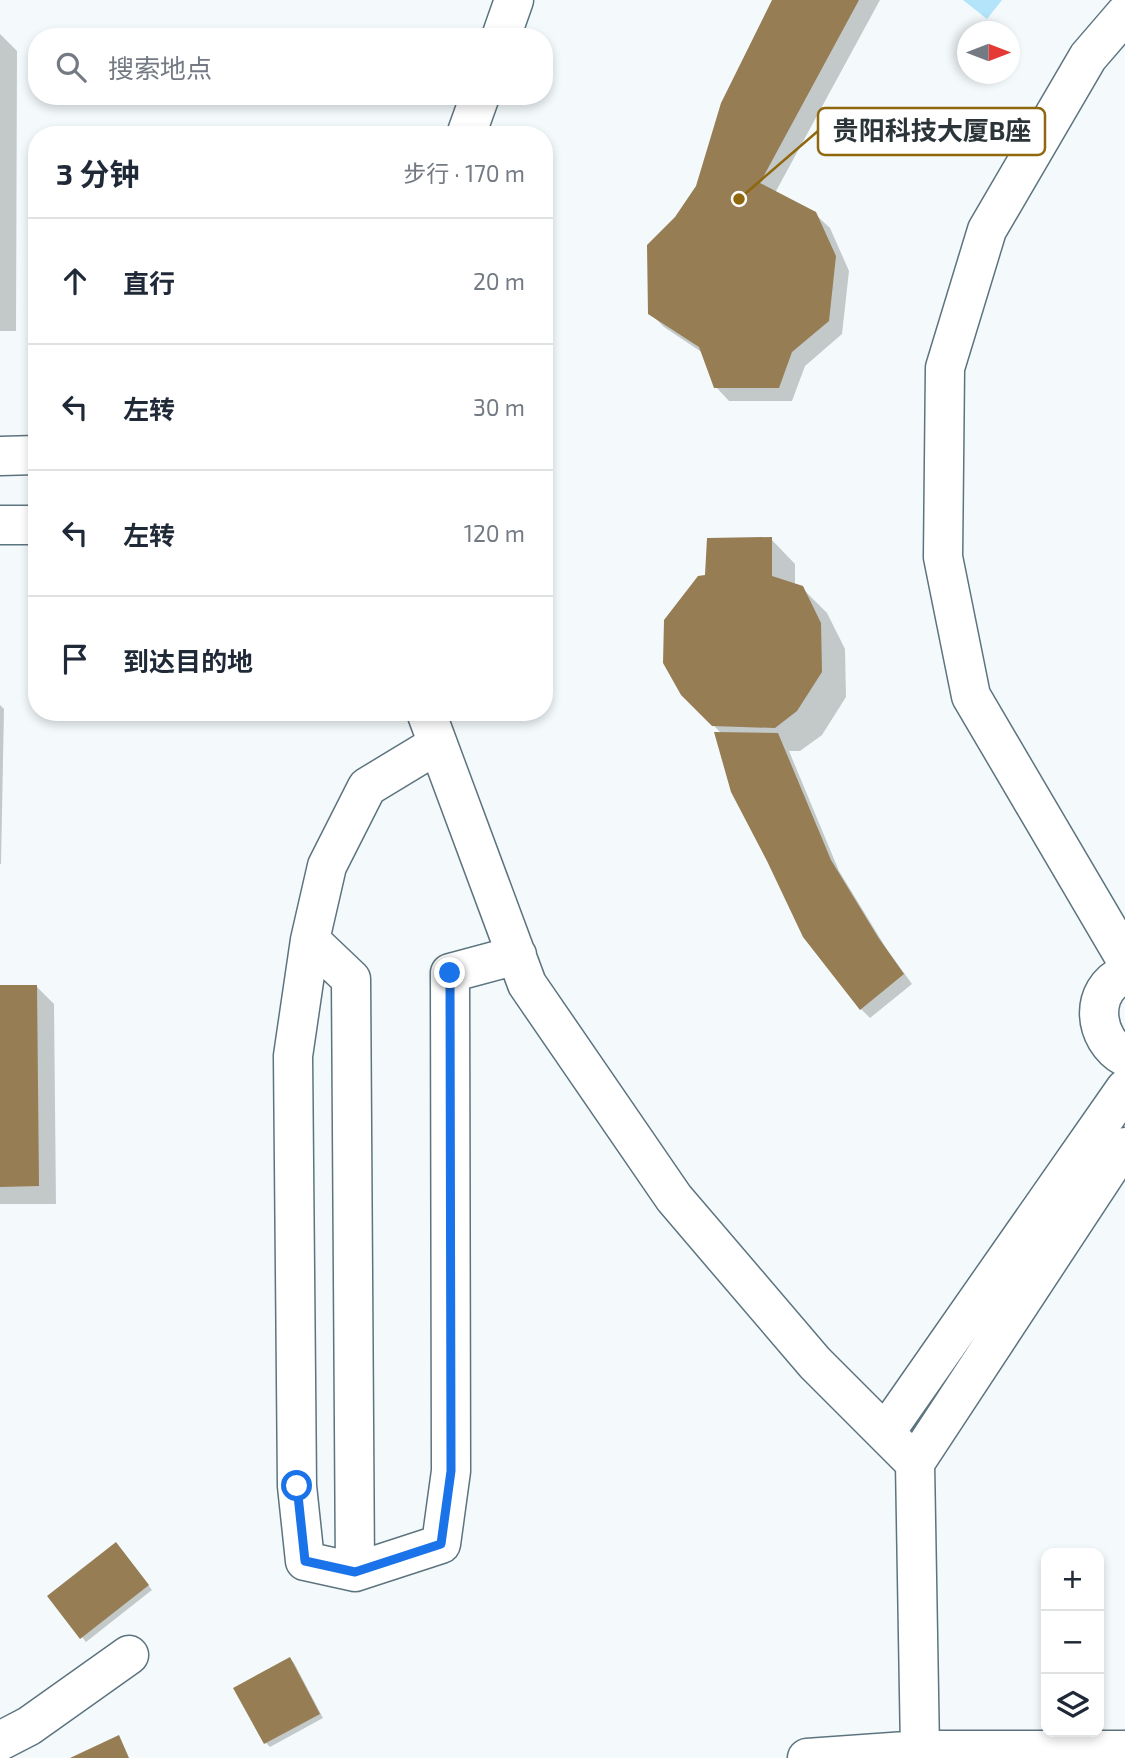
<!DOCTYPE html>
<html lang="zh">
<meta charset="utf-8">
<style>
:root{--surface:#fff;--page:#f6f6f7;--text:#1f2937;--muted:#747a83;--line:#e0e1e3}
body{margin:0;font-family:"Exo 2","Noto Sans SC",sans-serif;background:var(--page);color:var(--text)}
.controls{position:absolute;right:21px;bottom:21px;display:grid;overflow:hidden;border-radius:14px;box-shadow:0 4px 10px #0003}
.controls button{width:63px;height:63px;display:grid;place-items:center;padding:0;border:0;border-bottom:2px solid var(--line);background:var(--surface);color:var(--text);font:35px sans-serif}
.compass{position:absolute;left:957px;top:21px;width:63px;height:63px;border-radius:50%;background:var(--surface);box-shadow:0 4px 10px #0003;rotate:90deg}
.stop{position:absolute;width:21px;height:21px;margin:-16px;border:5px solid #1a73e8;border-radius:50%;background:#fff}
.stop.end{background:#1a73e8;border-color:#fff;box-shadow:0 2px 7px #0008}
.list{margin:0;padding:0;list-style:none}
h2{display:flex;justify-content:space-between;align-items:center;height:91px;margin:0;padding:0 28px;font-size:30px}
h2 small{font-size:23px;font-weight:400;color:var(--muted)}
.list li{display:grid;grid-template-columns:46px 1fr auto;gap:21px;align-items:center;box-sizing:border-box;height:126px;padding:0 28px;border-top:2px solid var(--line)}
.list b{display:block;font-size:26px;white-space:nowrap}
.list em{font-size:23px;font-style:normal;color:var(--muted)}
.icon{flex:none;width:38px;height:38px;fill:none;stroke:currentColor;stroke-width:2;stroke-linecap:round;stroke-linejoin:round}
.map{position:relative;flex:none;width:1125px;height:1758px;overflow:hidden}
.search{position:absolute;background:var(--surface);box-shadow:0 4px 10px #0003;left:28px;top:28px;width:525px;height:77px;display:flex;align-items:center;gap:18px;box-sizing:border-box;padding:0 24px;border-radius:28px;color:var(--muted);font-size:26px}
.panel{position:absolute;background:var(--surface);box-shadow:0 4px 10px #0003;left:28px;top:126px;width:525px;height:595px;border-radius:28px}
.map>svg:first-child{display:block}
</style>
<div class="map">
<svg width="1125" height="1758" viewBox="0 0 1125 1758">
<rect width="100%" height="100%" fill="#f4fafc"/>
<path fill="#b3e4f9" d="M963,0h39l-15,19z"/>
<path fill="#0003" d="M774,0h106l-105,193 40,21 15,14 19,43 -7,63 -37,32 -13,35h-63l-13,-14 -13,-34 -39,-26 -14,-14 26,-95 21,-31z
M0,34l17,17 -1,280h-16z
M771,539l24,25v22l7,2 25,25 18,36 1,48 -24,38 -22,16h-11l50,120 47,77 26,36 -42,34 -9,-9 -57,-73 -82,-202 -39,-40 24,-118z
M0,705l4,4 -3,155h-1z
M36,986l18,18 2,200h-56v-217z
M120,1548l32,42 -66,52 -37,-45z
M290,1659l4,4 29,55 -53,29 -4,-4 -30,-54z"/>
<path fill="#967d54" d="M772,0h87l-99,183 56,29 20,44 -7,65 -37,31 -13,36h-65l-15,-41 -51,-33 -1,-69 28,-28 21,-31 25,-83z
M772,537v39l31,10 18,37 1,49 -25,39 -22,17 -63,-2 -31,-31 -18,-32 1,-43 34,-44 7,-1 2,-37z
M714,732l64,1 53,127 47,77 26,37 -44,36 -57,-73 -36,-76 -36,-69z
M0,985h37l2,201 -39,1z
M116,1542l33,43 -69,54 -33,-43z
M290,1657l30,57 -56,30 -31,-56z
M119,1735l10,23h-59z"/>
<g fill="none" stroke-linecap="round" stroke-linejoin="round">
<defs>
<path id="minor" d="M1125,14l-37,43 -101,173 -42,138 -2,189 28,139 154,262
M501,37l13,-37
M466,135l14,-39
M0,456l37,-1
M0,525h37
M426,712l101,272 147,214 141,165 100,100 5,287
M438,744l-71,43 -40,79 -17,74 -17,116 4,430 8,75 50,11 86,-28 10,-73 -1,-498 67,-18
M310,940l41,39 4,593
M1125,974c-37,16 -32,65 0,83
M885,1433l240,-344
M915,1463l194,-295 16,-21
M0,1741l29,-15 100,-71
M807,1758l113,-8h205"/>
</defs>
<use href="#minor" stroke="#5c747f" stroke-width="41"/>
<use href="#minor" stroke="#fff" stroke-width="38"/>
</g>
<g fill="none" stroke-linecap="round" stroke-linejoin="round">
<path stroke="#1a73e8" stroke-width="9" d="M297,1486l8,75 50,11 86,-28 10,-73 -1,-498"/>
</g>
<path fill="none" stroke="#8f670c" stroke-width="2.5" d="M739 199L818 131"/>
<circle fill="#8f670c" stroke="#fff" stroke-width="2.5" cx="739" cy="199" r="7"/>
<rect fill="#fff" stroke="#8f670c" stroke-width="2.5" x="818" y="108" width="227" height="47" rx="7"/>
<g font-size="26" text-anchor="middle" font-weight="bold" fill="#2a3439">
<text x="932" y="140">贵阳科技大厦B座</text>
</g>
</svg>
<div class="controls">
<button>+</button>
<button>−</button>
<button><svg class="icon" aria-label="layers" viewBox="0 0 24 24"><path d="M12 4l9 5-9 5-9-5zM3 14l9 5 9-5"/></svg></button>
</div>
<svg class="compass" viewBox="-18 -18 36 36"><path d="M0-13l5 13h-10z" fill="#e53935"/><path d="M0 13l5-13h-10z" fill="#747a83"/></svg>
<div class="stop" style="left:297px;top:1486px"></div>
<div class="stop end" style="left:450px;top:973px"></div>
<div class="search"><svg class="icon" aria-label="search" viewBox="0 0 24 24"><circle cx="10" cy="10" r="6"/><path d="M15 15l6 6"/></svg>搜索地点</div>
<section class="panel">
<h2>3 分钟<small>步行 · 170 m</small></h2>
<ul class="list">
<li><svg class="icon" aria-label="ahead" viewBox="0 0 24 24"><path d="M12 20V5M6 11l6-6 6 6"/></svg><div><b>直行</b></div><em>20 m</em></li>
<li><svg class="icon" aria-label="left" viewBox="0 0 24 24"><path d="M17 20v-9H6M10 6l-5 5 5 5"/></svg><div><b>左转</b></div><em>30 m</em></li>
<li><svg class="icon" aria-label="left" viewBox="0 0 24 24"><path d="M17 20v-9H6M10 6l-5 5 5 5"/></svg><div><b>左转</b></div><em>120 m</em></li>
<li><svg class="icon" aria-label="arrive" viewBox="0 0 24 24"><path d="M6 21V4h12l-3 4 3 4H6"/></svg><div><b>到达目的地</b></div></li>
</ul>
</section>
</div>
